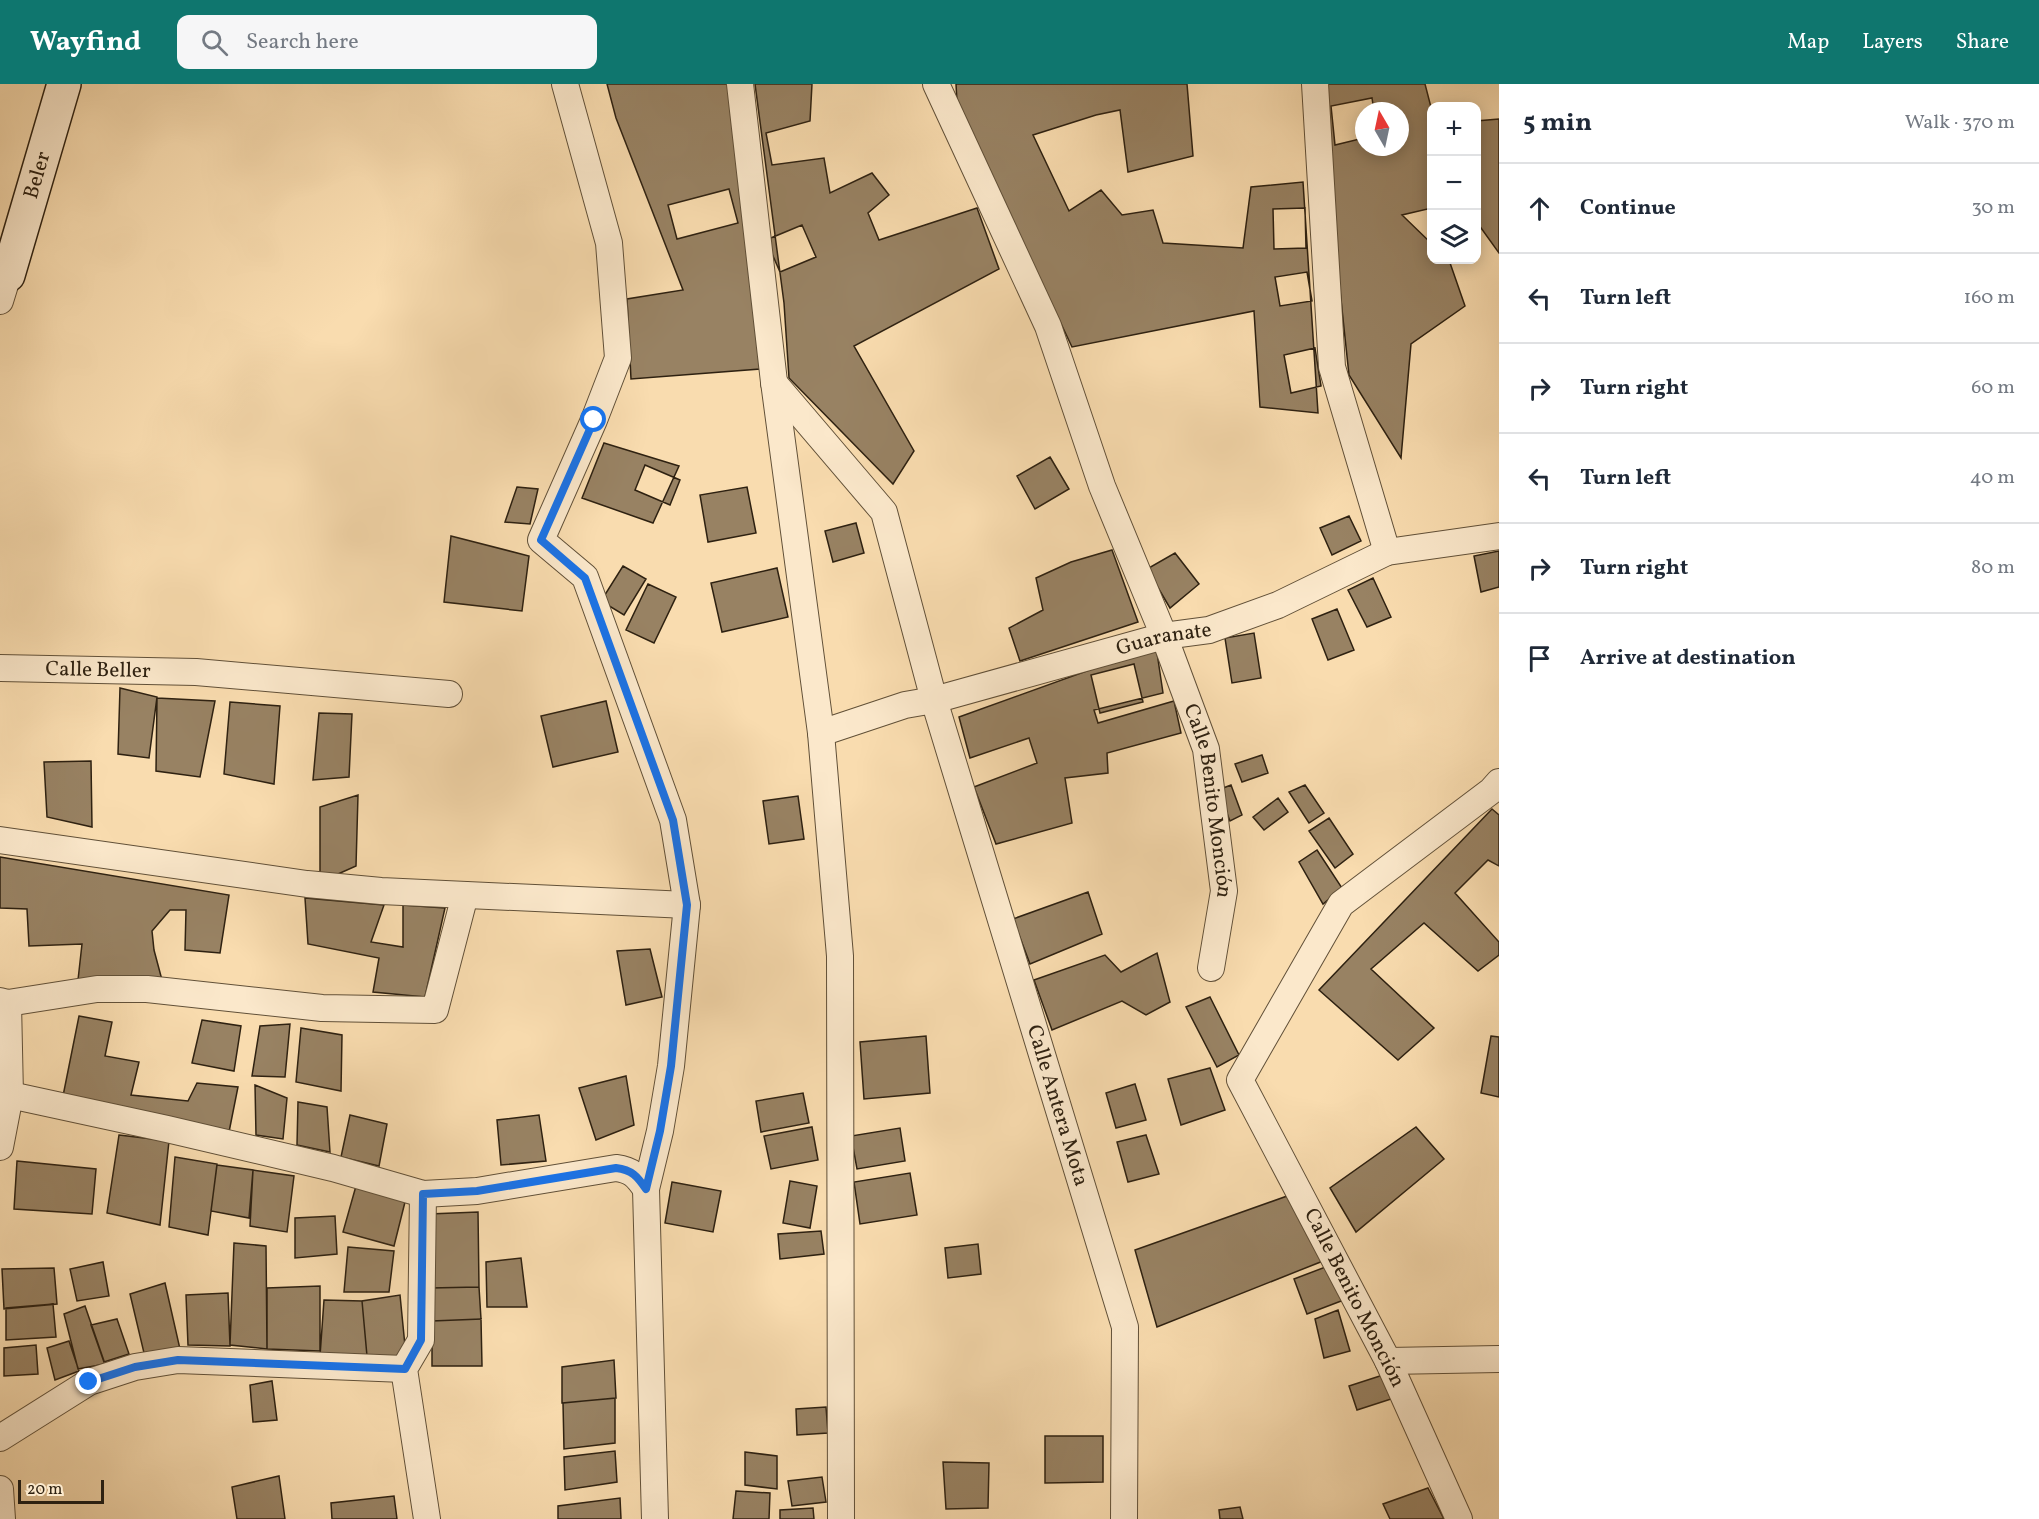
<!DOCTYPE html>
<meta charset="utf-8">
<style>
:root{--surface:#fff;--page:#f6f6f7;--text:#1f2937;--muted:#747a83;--line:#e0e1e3;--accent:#0f766e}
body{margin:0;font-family:Vollkorn,serif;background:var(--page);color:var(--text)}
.controls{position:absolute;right:18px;top:18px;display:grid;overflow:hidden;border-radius:12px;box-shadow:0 3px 15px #0003}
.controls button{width:54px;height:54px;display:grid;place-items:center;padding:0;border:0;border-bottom:2px solid var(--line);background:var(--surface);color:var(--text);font:30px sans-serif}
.compass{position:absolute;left:1355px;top:18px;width:54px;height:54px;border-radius:50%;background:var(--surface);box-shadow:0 3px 15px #0003;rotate:351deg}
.scale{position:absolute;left:18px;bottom:15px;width:86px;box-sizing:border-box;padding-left:6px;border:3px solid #2e2111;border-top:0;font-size:16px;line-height:21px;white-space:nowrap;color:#2e2111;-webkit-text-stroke:4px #fbe8cb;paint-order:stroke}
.stop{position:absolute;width:18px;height:18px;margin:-14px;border:4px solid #1a73e8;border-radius:50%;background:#fff}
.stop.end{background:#1a73e8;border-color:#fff;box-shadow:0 2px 6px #0008}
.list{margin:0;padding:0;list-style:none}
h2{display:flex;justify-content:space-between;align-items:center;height:78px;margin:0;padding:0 24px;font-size:26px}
h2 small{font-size:20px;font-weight:400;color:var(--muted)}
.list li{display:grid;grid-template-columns:39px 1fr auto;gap:18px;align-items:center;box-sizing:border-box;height:90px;padding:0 24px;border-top:2px solid var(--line)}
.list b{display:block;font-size:22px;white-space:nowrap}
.list em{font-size:20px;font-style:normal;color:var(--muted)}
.icon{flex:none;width:33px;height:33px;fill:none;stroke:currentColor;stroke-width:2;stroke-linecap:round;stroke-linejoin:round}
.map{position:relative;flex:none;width:1499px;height:1435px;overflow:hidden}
header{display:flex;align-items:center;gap:36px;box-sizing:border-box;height:84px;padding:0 30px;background:var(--accent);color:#fff}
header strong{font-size:28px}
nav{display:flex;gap:33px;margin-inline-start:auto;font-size:21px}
.search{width:420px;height:54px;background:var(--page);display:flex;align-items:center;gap:15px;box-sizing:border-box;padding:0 21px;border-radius:12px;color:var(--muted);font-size:22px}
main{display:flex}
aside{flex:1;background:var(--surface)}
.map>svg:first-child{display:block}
</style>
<header>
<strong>Wayfind</strong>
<div class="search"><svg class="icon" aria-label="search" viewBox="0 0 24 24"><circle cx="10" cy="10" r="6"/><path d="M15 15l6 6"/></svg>Search here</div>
<nav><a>Map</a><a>Layers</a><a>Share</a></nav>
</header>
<main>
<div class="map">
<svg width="1499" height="1435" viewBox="0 0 1499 1435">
<rect width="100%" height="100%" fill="#f9dcaf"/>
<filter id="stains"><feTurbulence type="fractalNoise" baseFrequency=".00333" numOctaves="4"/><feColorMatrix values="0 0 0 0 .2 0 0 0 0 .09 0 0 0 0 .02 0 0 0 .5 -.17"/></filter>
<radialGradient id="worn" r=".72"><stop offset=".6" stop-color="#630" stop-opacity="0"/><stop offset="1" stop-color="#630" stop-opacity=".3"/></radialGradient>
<path fill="#988263" stroke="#2e2111" stroke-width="1.5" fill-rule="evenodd" d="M607,0h121l32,285 -129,10 -4,-80 56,-9 -67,-172z
M755,0h57l-2,37 -44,12 6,32 52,-7 6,35 42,-20 17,22 -21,18 11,27 98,-32 22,61 -145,77 60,105 -21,33 -104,-106 -5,-75z
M956,0h231l6,72 -65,16 -8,-62 -24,5 -63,20 36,76 32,-21 21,25 31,-5 10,33 80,5 8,-61 52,-5 15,231 -58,-6 -6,-96 -182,36 -115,-245z
M1318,0h107l7,27v97l-30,7 30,29v16h17l16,46 -54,38 -10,114 -52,-83zM1364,27h36v36h-36z
M1372,14l2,13h-10v27l-29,7 -4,-39z
M1499,35v134l-23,-32v-100z
M729,105l9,34 -61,16 -9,-34z
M1305,124l1,40 -32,1 -1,-40z
M802,141l14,32 -36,15 -14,-32z
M1307,188l5,29 -32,5 -5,-29z
M1315,264l6,38 -30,7 -7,-38z
M604,359l75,23 -26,57 -71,-25z
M1050,373l19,32 -34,20 -18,-33z
M645,381l35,15 -10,25 -35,-15z
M517,403l21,2 -8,35 -25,-2z
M747,403l9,46 -48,9 -8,-47z
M1349,432l12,25 -29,14 -12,-27z
M856,439l8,30 -31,9 -8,-31z
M451,452l78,20 -7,55 -78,-9z
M1112,466l26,72 -118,39 -11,-33 34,-18 -7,-32 35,-16z
M1499,467v36l-18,5 -7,-36z
M1175,469l24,31 -29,24 -23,-39z
M623,482l23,13 -22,36 -23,-14z
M777,484l11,49 -66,15 -11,-49z
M1373,494l18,39 -24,10 -19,-37z
M648,500l28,13 -22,46 -28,-13z
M1337,525l17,41 -26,10 -16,-41z
M1254,549l7,45 -29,5 -7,-45z
M1156,562l7,47 -69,17 4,13 76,-22 7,32 -74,20 1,20 -43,5 7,45 -76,21 -22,-57 63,-24 -8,-25 -59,20 -11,-41z
M1134,580l9,38 -43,11 -9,-38z
M120,604l37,9 -8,61 -31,-4z
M157,614l58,3 -15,76 -44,-6z
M606,617l12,51 -65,15 -12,-51z
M230,618l50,4 -6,78 -50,-10z
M319,629l33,1 -3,63 -36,3z
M1262,671l6,18 -26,9 -7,-18z
M91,677l1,66 -45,-10 -3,-55z
M1231,701l11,30 -12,6 -12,-31z
M1305,701l19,28 -15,10 -20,-31z
M358,711l-2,71 -36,16v-75z
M798,712l6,43 -35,5 -6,-43z
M1278,714l10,14 -24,18 -11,-13z
M1492,725l7,6v51l-11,-6 -33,33 44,49v13l-21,16 -54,-48 -53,46 63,59 -36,32 -79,-70z
M1329,734l24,36 -18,14 -26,-37z
M1317,766l25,38 -19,16 -24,-42z
M0,773l229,38 -9,58 -35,-3 1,-40h-16l-18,21 2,19 8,30h-84l4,-36 -53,2 -2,-37 -27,-1z
M1088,808l14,42 -72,30 -17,-45z
M305,814l79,7 -13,37 32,5v-42l42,3 -20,89 -52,-5 6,-34 -71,-14z
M650,865l12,48 -36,8 -9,-54z
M1157,869l13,49 -24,13 -24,-14 -70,29 -18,-50 71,-25 16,17z
M1210,913l29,58 -22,12 -31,-60z
M79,932l33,6 -7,34 34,6 -8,33 57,6 9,-18 41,4 -9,45 -166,-36z
M202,936l39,6 -7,45 -42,-8z
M290,940l-5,53 -33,-1 8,-50z
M301,944l41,7 -1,56 -45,-9z
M926,952l4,57 -66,6 -4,-57z
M1491,952l8,1v60l-18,-4z
M1210,984l15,42 -44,15 -13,-46z
M626,992l8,49 -38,15 -17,-52z
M1135,1000l11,36 -30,8 -10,-35z
M255,1001l32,13 -4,41 -27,-4z
M803,1009l6,30 -48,9 -5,-31z
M298,1018l29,5 3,45 -33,-7z
M350,1031l37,9 -8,42 -38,-9z
M539,1031l7,46 -45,4 -4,-45z
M812,1043l6,33 -47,9 -7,-33z
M1416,1043l28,32 -88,73 -26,-44z
M900,1044l5,33 -48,8 -6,-33z
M119,1051l50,6 -9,84 -53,-12z
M1146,1051l13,39 -31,8 -11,-40z
M175,1073l42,7 -9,71 -39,-8z
M17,1077l79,8 -4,45 -78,-5z
M217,1081l36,5 -4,48 -38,-7z
M253,1086l41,6 -7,56 -37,-6z
M910,1089l7,42 -57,9 -6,-42z
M790,1097l27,5 -7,42 -27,-5z
M672,1098l49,9 -8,41 -48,-9z
M356,1102l50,12 -12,48 -51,-14z
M1290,1111l33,66 -166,66 -22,-77z
M478,1128l1,75 -50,1v-74z
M335,1132l2,38 -42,4v-40z
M821,1147l3,23 -44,5 -2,-25z
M234,1159l32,3 1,103 -37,-4z
M978,1160l3,30 -33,4 -3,-30z
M348,1163l46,4 -5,41h-45z
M521,1174l6,49h-40l-1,-45z
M103,1178l6,34 -32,5 -7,-32z
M1336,1179l13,35 -42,16 -13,-35z
M54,1184l3,36 -53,5 -2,-40z
M165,1199l15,66 -36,4 -14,-59z
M320,1202v65l-53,-2v-61z
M479,1203l2,32 -49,2 -1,-33z
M228,1209l2,53 -42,-1 -2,-50z
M400,1211l6,61h-39l-5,-55z
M324,1216l38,1 5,55h-47z
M53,1220l3,33 -50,3v-32z
M85,1222l20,58 -27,5 -14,-55z
M1338,1226l12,41 -26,7 -9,-39z
M117,1235l12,35 -25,8 -13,-37z
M481,1235l1,47h-50v-45z
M69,1257l10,30 -24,9 -8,-32z
M36,1261l2,29 -34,2v-28z
M614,1276l2,38 -54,5v-36z
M1383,1291l8,24 -34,11 -8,-24z
M272,1297l5,39 -24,2 -3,-37z
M615,1314v45l-51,6 -1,-46z
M826,1323l2,26 -31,2 -1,-26z
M1045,1352h58v46l-58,1z
M615,1367l2,31 -52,8 -1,-33z
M745,1368l32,4v33l-32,-4z
M943,1378l46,1 -1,45 -42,1z
M279,1392l6,43h-48l-5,-32z
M822,1393l4,25 -34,4 -4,-25z
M1428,1404l16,31h-54l-7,-15z
M736,1407l34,2 -1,26h-36z
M394,1412l3,23h-65l-1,-16z
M620,1414l1,21h-63v-13z
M1240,1423l3,12h-23l-1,-9z
M813,1424l1,11h-34v-9z"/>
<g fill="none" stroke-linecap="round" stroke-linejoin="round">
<defs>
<g id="street">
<path d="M565,0l44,159 9,115 -24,62 -53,120 44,37 88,243 14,85 -16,161 -11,65 -14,58 9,330"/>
<path d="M740,0l34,298 47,351 19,223 1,563"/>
<path id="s1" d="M936,0l112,242 54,160 62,150 42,113 18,142 -13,77"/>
<path d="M1315,0l17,283 55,185"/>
<path d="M0,217l8,-26"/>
<path id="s2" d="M774,299l110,129 50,188 191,627 -1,192"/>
<path id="s3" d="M0,584l196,4 253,22"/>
<path id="s4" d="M821,649l84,-28 29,-5 230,-64 45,-6 69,-25 109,-53 112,-16"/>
<path d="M0,756l307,44 74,7 306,14"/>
<path d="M0,917l8,2 89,-14h50l175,19 113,2 30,-115"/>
<path d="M10,1011l157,34 166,39 90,26 54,-3 139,-23c16,2 21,8 30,21"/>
<path d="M0,1063l10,-52 -2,-92"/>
<path d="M423,1110l-2,146 -17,29 23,150"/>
<path d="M1388,1277l111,-2"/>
<path d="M0,1354l89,-56 46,-15 43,-7 226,9"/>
<path d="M0,1405l2,30"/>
<path d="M1459,1435l-71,-158 -148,-281 101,-176 150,-113 8,-9"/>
</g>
<g id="secondary">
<path id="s5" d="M0,190l8,1 56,-191"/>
</g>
</defs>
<use href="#street" stroke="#615038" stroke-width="28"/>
<use href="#secondary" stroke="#2e2111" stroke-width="36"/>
<use href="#street" stroke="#fbe8cb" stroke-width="26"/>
<use href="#secondary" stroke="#fbe8cb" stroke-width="33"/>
</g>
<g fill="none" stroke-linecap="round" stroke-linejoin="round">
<path stroke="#1a73e8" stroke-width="8" d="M89,1298l46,-15 43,-7 227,9 16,-29 2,-146 54,-3 139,-23c16,2 21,8 30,21l14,-58 11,-65 16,-161 -14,-85 -88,-242 -44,-38 53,-120"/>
</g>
<g text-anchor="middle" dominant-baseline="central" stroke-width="6" stroke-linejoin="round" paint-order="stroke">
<g font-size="21" fill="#2e2111" stroke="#fbe8cb">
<text stroke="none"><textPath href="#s5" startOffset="112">Beler</textPath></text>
<text stroke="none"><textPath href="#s4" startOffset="356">Guaranate</textPath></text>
<text stroke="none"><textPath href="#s3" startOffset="98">Calle Beller</textPath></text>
<text stroke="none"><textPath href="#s1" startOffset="770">Calle Benito Monción</textPath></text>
<text stroke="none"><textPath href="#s2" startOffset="788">Calle Antera Mota</textPath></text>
<text transform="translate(1354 1214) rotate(63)">Calle Benito Monción</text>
</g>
</g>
<rect width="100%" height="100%" filter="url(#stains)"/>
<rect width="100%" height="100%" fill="url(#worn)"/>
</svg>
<div class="controls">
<button>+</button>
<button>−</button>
<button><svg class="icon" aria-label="layers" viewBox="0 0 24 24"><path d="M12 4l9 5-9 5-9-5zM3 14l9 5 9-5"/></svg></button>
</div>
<svg class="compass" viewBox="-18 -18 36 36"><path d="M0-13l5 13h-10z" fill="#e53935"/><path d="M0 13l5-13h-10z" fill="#747a83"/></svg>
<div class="scale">20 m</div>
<div class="stop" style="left:594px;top:336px"></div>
<div class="stop end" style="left:89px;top:1298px"></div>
</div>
<aside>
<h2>5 min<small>Walk · 370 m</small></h2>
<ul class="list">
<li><svg class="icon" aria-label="ahead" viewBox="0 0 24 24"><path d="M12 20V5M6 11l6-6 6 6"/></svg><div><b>Continue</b></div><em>30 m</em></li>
<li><svg class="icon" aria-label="left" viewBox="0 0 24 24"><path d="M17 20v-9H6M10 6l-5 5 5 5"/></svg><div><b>Turn left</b></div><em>160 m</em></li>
<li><svg class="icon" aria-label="right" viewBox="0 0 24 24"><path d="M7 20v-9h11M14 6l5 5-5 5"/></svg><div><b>Turn right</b></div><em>60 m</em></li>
<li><svg class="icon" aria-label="left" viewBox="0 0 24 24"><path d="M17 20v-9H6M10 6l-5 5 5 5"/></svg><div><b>Turn left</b></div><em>40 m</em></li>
<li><svg class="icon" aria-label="right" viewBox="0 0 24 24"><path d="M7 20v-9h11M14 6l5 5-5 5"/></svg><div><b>Turn right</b></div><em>80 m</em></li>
<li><svg class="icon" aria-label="arrive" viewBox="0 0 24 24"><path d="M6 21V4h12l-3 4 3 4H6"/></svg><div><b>Arrive at destination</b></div></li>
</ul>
</aside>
</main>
